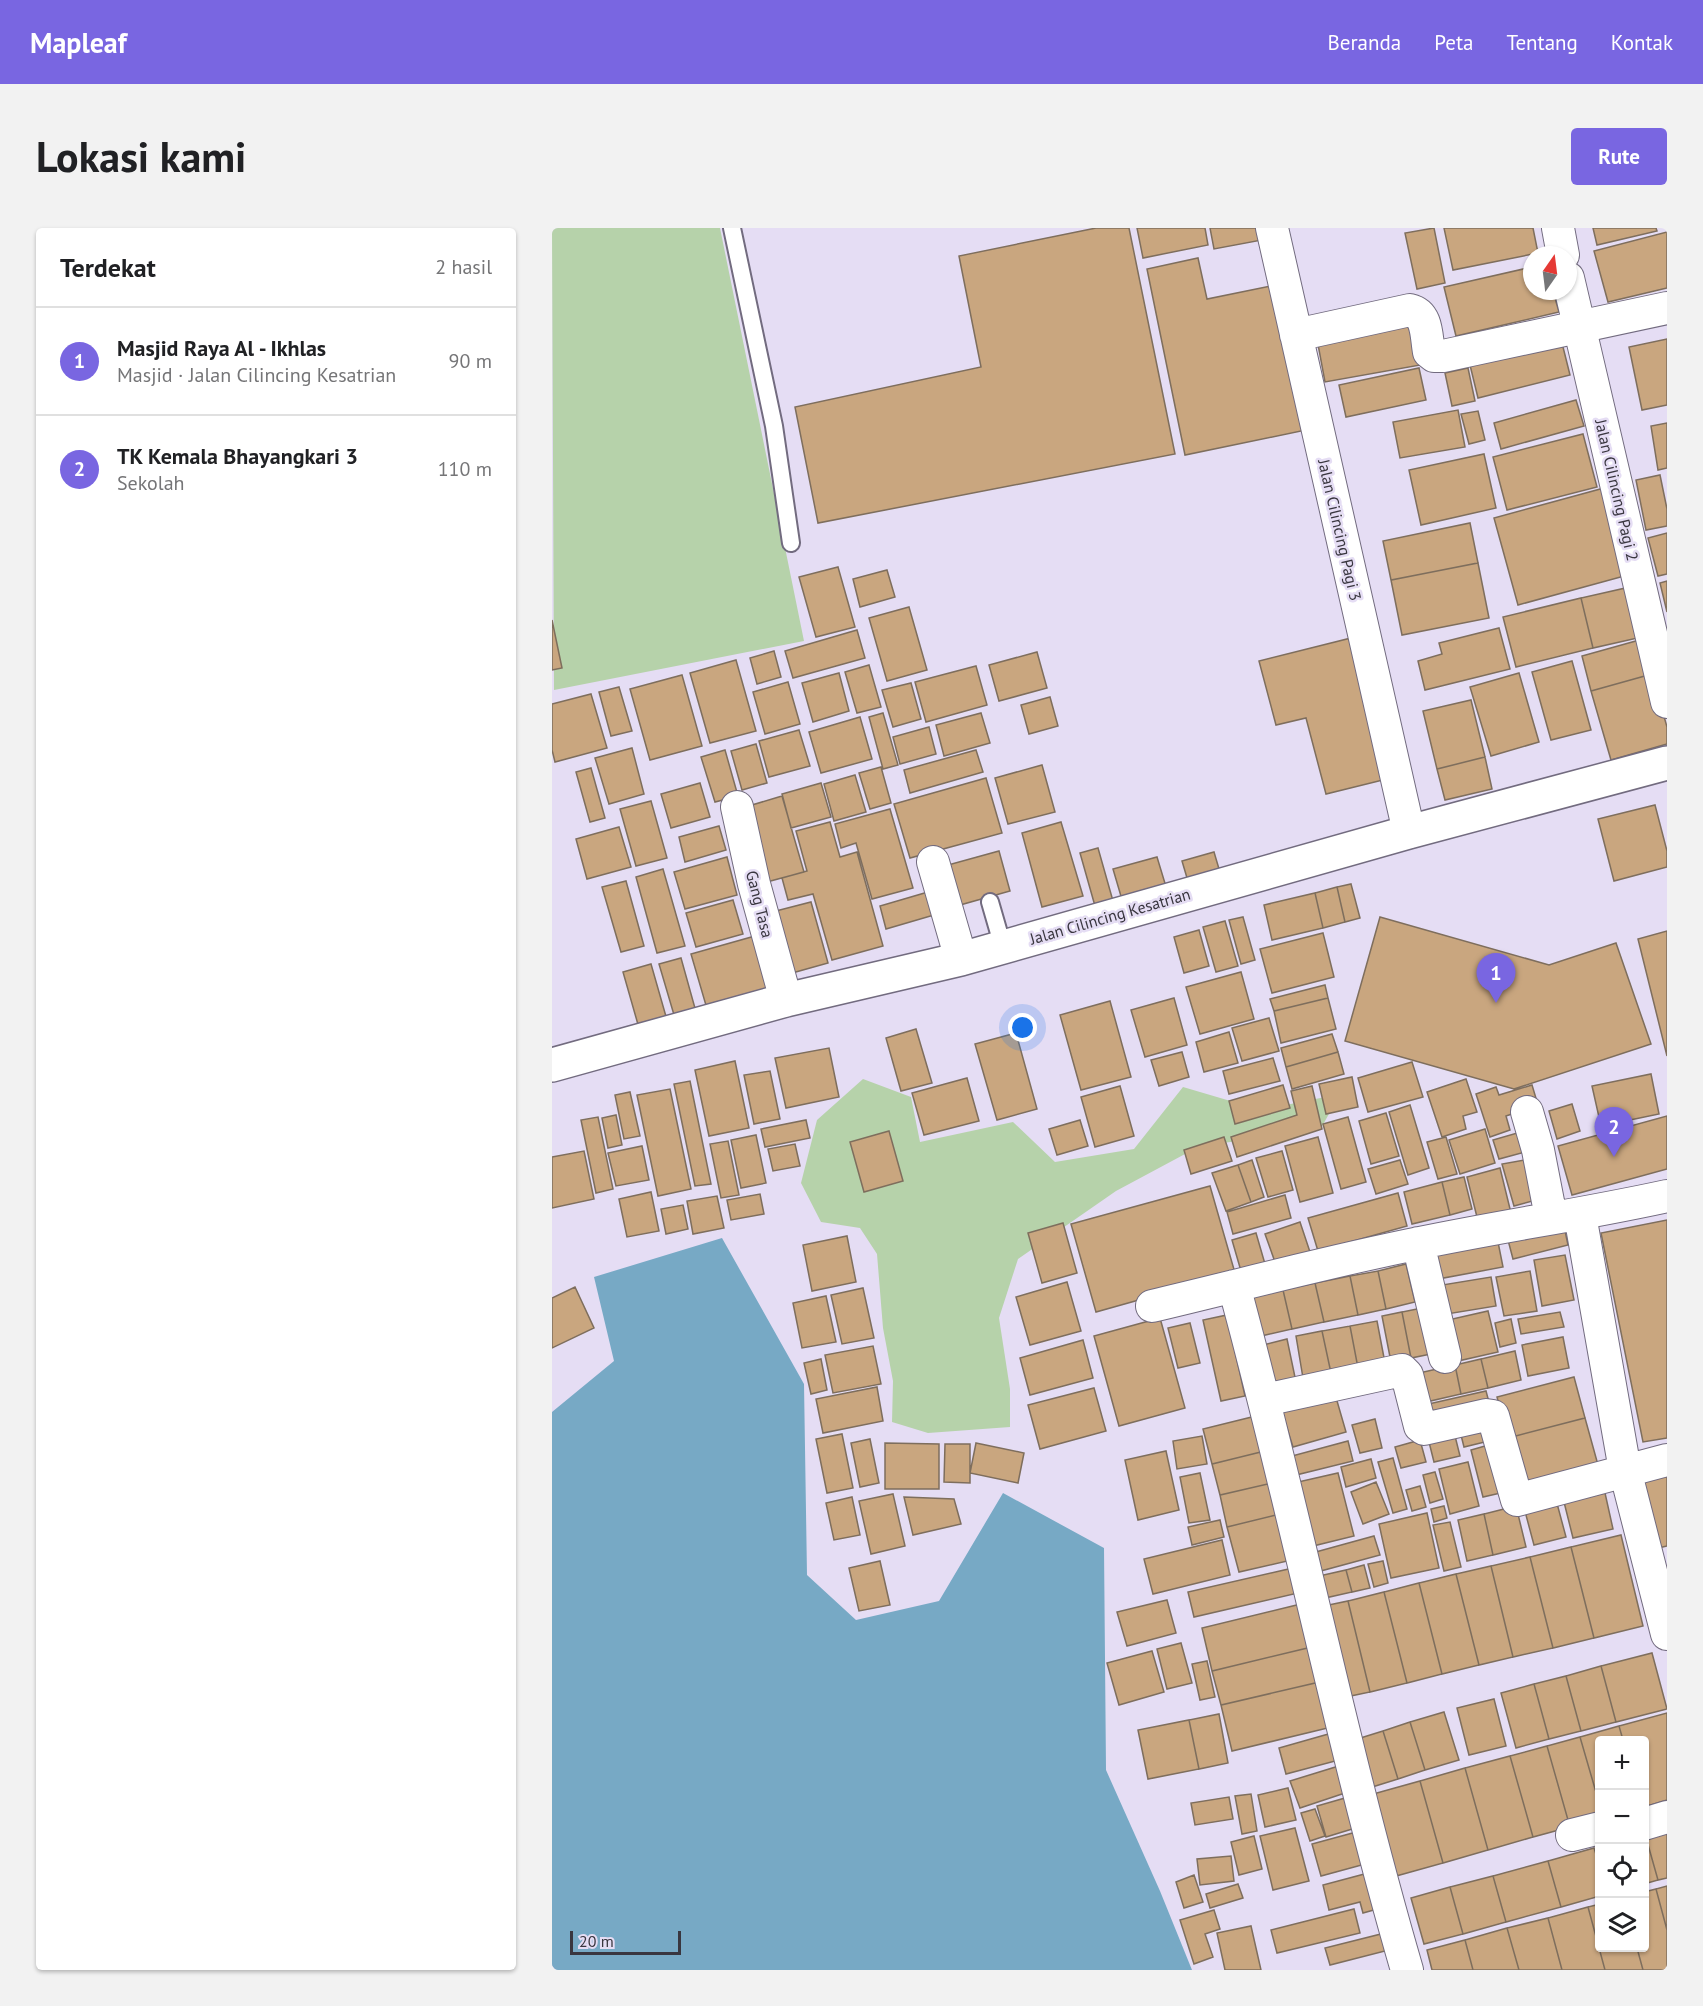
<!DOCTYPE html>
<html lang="id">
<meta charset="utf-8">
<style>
:root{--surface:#fff;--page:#f2f2f2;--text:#202124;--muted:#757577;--line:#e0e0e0;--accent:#7966e1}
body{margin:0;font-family:"PT Sans",sans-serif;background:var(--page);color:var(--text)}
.controls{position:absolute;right:18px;bottom:18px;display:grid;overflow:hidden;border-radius:6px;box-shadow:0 2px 4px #0004}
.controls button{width:54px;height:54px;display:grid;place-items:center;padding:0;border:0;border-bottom:2px solid var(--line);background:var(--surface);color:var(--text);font:30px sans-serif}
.compass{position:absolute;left:971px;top:18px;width:54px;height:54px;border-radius:50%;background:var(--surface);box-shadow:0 2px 4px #0004;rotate:14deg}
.scale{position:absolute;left:18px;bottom:15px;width:111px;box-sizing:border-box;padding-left:6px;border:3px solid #39363f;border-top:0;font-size:16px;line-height:21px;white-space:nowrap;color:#39363f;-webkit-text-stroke:4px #e5ddf4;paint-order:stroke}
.you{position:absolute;left:471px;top:800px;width:21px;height:21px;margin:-15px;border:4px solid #fff;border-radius:50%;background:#1a73e8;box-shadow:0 0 0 9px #1a73e833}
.badge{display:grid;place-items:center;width:39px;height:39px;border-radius:50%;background:var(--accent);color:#fff;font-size:20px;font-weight:700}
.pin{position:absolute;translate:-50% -50px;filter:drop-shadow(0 2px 3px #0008)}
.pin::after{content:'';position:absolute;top:32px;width:21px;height:18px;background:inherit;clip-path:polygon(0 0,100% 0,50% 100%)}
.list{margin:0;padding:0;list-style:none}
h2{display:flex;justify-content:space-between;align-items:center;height:78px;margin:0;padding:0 24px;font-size:26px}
h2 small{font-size:20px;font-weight:400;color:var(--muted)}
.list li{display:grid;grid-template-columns:39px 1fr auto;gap:18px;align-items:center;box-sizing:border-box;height:108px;padding:0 24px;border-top:2px solid var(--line)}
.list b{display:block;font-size:22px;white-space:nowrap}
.list p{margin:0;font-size:20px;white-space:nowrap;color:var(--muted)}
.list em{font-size:20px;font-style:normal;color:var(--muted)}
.icon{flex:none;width:33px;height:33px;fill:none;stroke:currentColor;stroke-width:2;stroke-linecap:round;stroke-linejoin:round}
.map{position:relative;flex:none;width:1115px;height:1742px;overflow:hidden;border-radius:6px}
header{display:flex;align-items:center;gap:36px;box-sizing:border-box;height:84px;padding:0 30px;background:var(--accent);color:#fff}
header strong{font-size:28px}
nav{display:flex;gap:33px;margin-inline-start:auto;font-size:21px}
.intro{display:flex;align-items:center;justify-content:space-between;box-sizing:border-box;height:144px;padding:0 36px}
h1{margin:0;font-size:42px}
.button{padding:15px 27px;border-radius:6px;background:var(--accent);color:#fff;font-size:21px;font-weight:700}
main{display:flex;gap:36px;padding:0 36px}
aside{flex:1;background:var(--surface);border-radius:6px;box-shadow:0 2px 4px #0004}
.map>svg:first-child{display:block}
</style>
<header>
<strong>Mapleaf</strong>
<nav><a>Beranda</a><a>Peta</a><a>Tentang</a><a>Kontak</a></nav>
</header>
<div class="intro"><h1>Lokasi kami</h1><a class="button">Rute</a></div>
<main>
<aside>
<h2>Terdekat<small>2 hasil</small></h2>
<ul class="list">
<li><span class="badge">1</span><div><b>Masjid Raya Al - Ikhlas</b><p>Masjid · Jalan Cilincing Kesatrian</p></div><em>90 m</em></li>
<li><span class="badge">2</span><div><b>TK Kemala Bhayangkari 3</b><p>Sekolah</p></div><em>110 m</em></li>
</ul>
</aside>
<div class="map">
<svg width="1115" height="1742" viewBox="0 0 1115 1742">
<rect width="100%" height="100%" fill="#e5ddf4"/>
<path fill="#b6d2aa" d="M0,0h168l84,413 -250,49z
M311,851l48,18 9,45 93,-20 42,40 79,-13 49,-62 78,23 79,-16 -20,36 -120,16 -84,45 -98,68 -19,59 11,71v38l-82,6 -36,-11 1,-41 -10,-53 -6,-74 -17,-26 -39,-6 -20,-39 16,-63z"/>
<path fill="#77a9c5" d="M170,1010l82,146 3,191 49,45 83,-19 64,-108 101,55 2,222 54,121 32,79h-636l-4,-4v-554l62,-51 -20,-84z"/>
<path fill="#c9a67f" stroke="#7e6e5d" stroke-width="1.5" d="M544,0h33l46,226 -357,69 -23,-116 186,-40 -22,-111z
M585,0h68l3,17 -65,13z
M658,0h50l2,12 -48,9z
M882,0l11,55 -28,6 -12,-56z
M892,0h89l5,25 -85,17z
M1041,0h63l1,3 -60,14z
M1115,4v56l-59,14 -14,-51z
M646,30l9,41 69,-14 30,145 -121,25 -38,-186z
M980,39v24h21l6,21 -103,24 -12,-49z
M865,92l9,44 -101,18 -8,-43z
M1115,111v66l-25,5 -13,-63z
M1010,115l8,32 -92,23 -8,-33z
M867,140l7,32 -80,17 -7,-32z
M916,140l7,33 -23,5 -7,-33z
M1024,172l8,26 -83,23 -7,-26z
M906,182l7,37 -65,11 -7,-36z
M926,183l7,29 -16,4 -8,-30z
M1115,195v45l-9,2 -7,-44z
M1031,206l14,53 -90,23 -14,-53z
M932,226l12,54 -75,17 -12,-55z
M1108,247l7,34v17l-21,4 -10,-50z
M1052,260l24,87 -110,30 -24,-87z
M918,295l8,40 -87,17 -8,-39z
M1115,305v41l-9,2 -10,-38z
M926,335l11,55 -87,17 -11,-55z
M286,339l17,60 -39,10 -17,-60z
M335,342l8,27 -35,10 -7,-28z
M1115,353v31l-7,-29z
M1078,359l12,50 -49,11 -12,-50z
M1029,370l12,50 -77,19 -13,-50z
M357,379l18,63 -40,11 -18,-63z
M0,392l10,48 -10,2z
M947,400l11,41 -85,21 -7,-29 24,-7 -3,-11z
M305,402l8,28 -72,20 -8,-27z
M803,409l36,141 -65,16 -20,-76 -30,7 -17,-64z
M1091,411l9,35 -61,17 -9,-35z
M222,423l7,26 -24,7 -7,-26z
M485,424l10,36 -48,13 -10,-36z
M184,432l20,71 -46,12 -20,-70z
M1020,433l19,69 -40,10 -19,-68z
M317,437l12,42 -24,6 -12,-41z
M424,438l11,39 -61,17 -11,-40z
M287,445l10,38 -36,11 -11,-39z
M967,445l20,69 -48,14 -21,-69z
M1100,446l15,53v17l-56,16 -20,-69z
M130,447l20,71 -52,14 -20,-71z
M236,454l12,42 -35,10 -12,-42z
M359,455l10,36 -28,8 -11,-37z
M67,459l13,44 -21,5 -12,-44z
M39,466l16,54 -52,14 -3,-12v-46z
M498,469l8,29 -29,8 -8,-29z
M919,472l14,57 -48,12 -14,-58z
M331,485l15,52 -15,4 -14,-52z
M429,485l9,30 -46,13 -8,-31z
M308,489l12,42 -51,14 -12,-41z
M377,499l7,27 -36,10 -7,-27z
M247,502l11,36 -41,11 -10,-36z
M204,516l11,39 -25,7 -11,-39z
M80,520l12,46 -35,10 -14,-46z
M173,522l13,46 -23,6 -14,-45z
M424,522l7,22 -73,21 -6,-23z
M933,529l7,32 -47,11 -8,-31z
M490,537l13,47 -47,12 -13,-46z
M329,539l10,36 -21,6 -11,-36z
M39,540l14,50 -15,4 -14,-50z
M303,547l11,37 -32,9 -10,-37z
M434,550l16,55 -92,25 -16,-54z
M148,555l10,34 -39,11 -10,-34z
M269,555l10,34 -40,11 -9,-34z
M230,568l22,76 -41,11 -21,-75z
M99,573l16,57 -31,8 -16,-57z
M1103,577l12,46v16l-53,14 -16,-62z
M338,581l23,79 -41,11 -16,-56 -15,5 -6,-24z
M278,594l10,35 17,-5 26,94 -51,14 -19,-66 -25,6 -6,-22 25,-7 -11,-40z
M509,594l22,74 -41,11 -20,-74z
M167,598l7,24 -41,12 -6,-25z
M67,599l12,40 -44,12 -11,-40z
M546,620l15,53 -18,5 -15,-53z
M447,623l11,40 -50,14 -12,-40z
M662,624l8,27 -32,9 -8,-27z
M175,629l10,38 -52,14 -11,-37z
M605,629l10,33 -44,13 -10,-34z
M111,641l22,77 -28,7 -21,-76z
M74,653l18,65 -23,6 -19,-65z
M799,656l9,34 -15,4 -8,-35z
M785,659l8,35 -22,6 -8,-35z
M376,664l6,23 -48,14 -6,-23z
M763,665l8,35 -51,12 -8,-35z
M181,672l10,34 -47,13 -10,-34z
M259,674l17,61 -43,12 -17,-62z
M691,689l12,43 -14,4 -12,-44z
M828,689l169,48 67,-22 35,101 -137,45 -169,-48z
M673,693l13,45 -22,6 -13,-45z
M647,702l10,36 -25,7 -10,-36z
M1115,703v125l-29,-117z
M771,705l11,44 -62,16 -12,-44z
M203,708l19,65 -64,18 -19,-65z
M129,730l17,61 -21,6 -18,-61z
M99,736l16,56 -28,8 -16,-56z
M689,744l13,47 -54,15 -14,-47z
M773,757l3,13 -54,13 -4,-12z
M622,770l13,47 -42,12 -14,-47z
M776,770l8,31 -55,14 -7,-32z
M558,773l21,76 -50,13 -21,-75z
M717,790l10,33 -37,10 -10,-33z
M364,801l16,54 -31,8 -15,-53z
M677,804l9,31 -34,9 -8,-30z
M464,805l21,76 -40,11 -22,-76z
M780,806l6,18 -52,15 -5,-19z
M277,820l10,49 -53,11 -11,-50z
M630,824l7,25 -30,9 -8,-26z
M786,824l6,22 -52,15 -6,-22z
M721,830l7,23 -51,13 -6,-23z
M183,833l14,67 -40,8 -14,-66z
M860,834l11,35 -55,15 -10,-34z
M218,843l10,48 -26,5 -10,-49z
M1099,846l8,40 -58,12 -9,-40z
M800,849l6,30 -32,7 -7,-30z
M415,850l12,43 -55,14 -12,-42z
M914,851l11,33 -14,4 3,13 -24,8 -15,-45z
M138,853l21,103 -16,2 -21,-102z
M731,857l7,23 -55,16 -6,-23z
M980,857l6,20 -32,11 4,14 -20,7 -14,-43 20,-7 3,8z
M568,858l14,50 -39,11 -14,-50z
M760,858l10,43 -85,28 -6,-20 66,-22 -6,-24z
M118,861l21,100 -33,7 -21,-101z
M78,864l10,44 -16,3 -9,-44z
M1020,876l8,27 -23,8 -8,-28z
M858,877l19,63 -21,7 -19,-63z
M834,885l13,43 -28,8 -12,-43z
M64,887l6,30 -14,3 -6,-30z
M1115,888v53l-95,26 -14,-49z
M46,889l15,72 -17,4 -15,-73z
M796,889l18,65 -25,7 -18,-65z
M254,892l4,18 -45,9 -4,-18z
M528,892l8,26 -31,9 -8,-26z
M933,901l10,34 -35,11 -11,-34z
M979,901l5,20 -37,10 -6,-19z
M337,903l14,50 -39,11 -14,-50z
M204,907l10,48 -25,5 -10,-48z
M672,909l8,24 -41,13 -7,-24z
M766,909l15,56 -33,9 -15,-56z
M894,909l11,37 -19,5 -11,-37z
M176,913l11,54 -18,3 -11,-54z
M243,916l5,22 -27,5 -5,-22z
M90,918l7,34 -33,6 -8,-33z
M32,923l10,48 -42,9v-51z
M730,923l11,39 -25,7 -12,-39z
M979,931l9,40 -26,7 -12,-42z
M700,932l12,37 -13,5 -13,-37z
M848,932l8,24 -32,10 -8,-25z
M686,937l13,37 -25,9 -14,-38z
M948,940l11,45 -33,8 -11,-44z
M912,949l8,32 -22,6 -8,-33z
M890,954l8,33 -38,9 -8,-32z
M658,958l25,87 -139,39 -25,-88z
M99,964l8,39 -32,6 -8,-38z
M846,965l9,33 -89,25 -10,-33z
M208,966l4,20 -33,6 -4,-20z
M733,967l6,23 -58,16 -6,-22z
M165,968l7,32 -31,6 -6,-33z
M131,977l5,24 -22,5 -5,-25z
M1115,992v218l-24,4 -42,-209z
M748,994l10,30 -35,10 -10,-28z
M511,995l14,50 -35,10 -14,-50z
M1012,998l4,19 -55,14 -5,-19z
M704,1005l9,31 -24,7 -9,-31z
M295,1008l9,46 -44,9 -9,-46z
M946,1014l5,25 -65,12 -4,-25z
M1013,1027l9,45 -32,6 -8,-46z
M854,1036l9,38 -29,7 -8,-38z
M826,1043l8,38 -28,6 -8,-39z
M978,1043l7,40 -33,5 -8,-39z
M798,1048l8,39 -34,7 -9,-39z
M939,1049l5,29 -49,8 -5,-29z
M515,1054l14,49 -51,14 -14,-48z
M763,1055l9,39 -32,7 -9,-39z
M23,1059l19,41 -42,20v-50z
M311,1060l11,50 -32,6 -11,-49z
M731,1062l9,39 -31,7 -8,-39z
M274,1068l10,46 -34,6 -9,-45z
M880,1078l9,46 -30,6 -9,-46z
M936,1083l10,41 -40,9 -10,-41z
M850,1084l9,46 -20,4 -9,-46z
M1008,1084l4,15 -43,7 -3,-15z
M675,1087l18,81 -24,5 -18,-81z
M608,1090l25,90 -66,18 -25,-90z
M959,1091l5,24 -16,4 -5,-24z
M825,1093l8,42 -27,5 -8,-42z
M638,1095l10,40 -22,5 -10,-40z
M798,1098l8,42 -27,5 -9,-42z
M770,1103l9,42 -28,5 -7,-42z
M1011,1109l6,31 -41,8 -6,-31z
M735,1111l9,43 -23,5 -10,-42z
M531,1112l10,38 -63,17 -10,-37z
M321,1118l8,38 -48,9 -8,-38z
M963,1123l6,29 -33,8 -7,-29z
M269,1131l6,31 -16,4 -7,-31z
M929,1131l7,29 -27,6 -6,-29z
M903,1137l6,29 -35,8 -7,-29z
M1022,1149l11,41 -77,20 -11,-41z
M325,1159l6,34 -60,12 -7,-34z
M542,1160l12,43 -66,18 -12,-44z
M934,1163l4,15 -62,15 -4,-16z
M783,1166l11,38 -53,15 -12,-38z
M708,1187l9,35 -57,14 -9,-35z
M1033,1190l13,47 -78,20 -12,-47z
M823,1191l7,29 -22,5 -8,-28z
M936,1195l5,17 -29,7 -4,-16z
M290,1206l11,54 -26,5 -11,-54z
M650,1208l5,28 -30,5 -4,-28z
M903,1208l5,20 -26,6 -5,-20z
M318,1211l9,44 -19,4 -9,-44z
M868,1212l6,22 -25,6 -6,-21z
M796,1213l5,20 -57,14 -4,-19z
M333,1215l54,1v45h-54z
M424,1215l48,10 -6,30 -48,-10z
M393,1216h25v39l-26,-1z
M940,1216l13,48 -22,5 -12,-47z
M717,1222l7,32 -56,13 -8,-31z
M614,1223l13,59 -41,10 -13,-60z
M841,1230l14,51 -14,4 -15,-51z
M819,1231l5,19 -30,9 -5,-20z
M916,1234l11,44 -29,8 -11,-45z
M883,1244l8,27 -13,4 -7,-28z
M648,1245l10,47 -21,3 -9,-46z
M786,1245l16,63 -41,10 -15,-64z
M1115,1248v70l-13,3 -16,-67z
M724,1254l8,31 -57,14 -7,-32z
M824,1254l13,32 -26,10 -12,-32z
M868,1258l6,21 -14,4 -6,-21z
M1053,1265l8,36 -40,9 -9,-36z
M341,1266l12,52 -34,8 -12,-53z
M1003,1268l11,41 -32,8 -11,-41z
M300,1269l8,38 -26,5 -8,-37z
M352,1269l50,2 7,25 -48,11z
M892,1278l3,12 -13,4 -3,-13z
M964,1278l10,41 -33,8 -9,-41z
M732,1285l12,46 -57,13 -12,-45z
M875,1285l12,55 -48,10 -12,-54z
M932,1286l9,41 -26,6 -9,-41z
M668,1292l4,17 -32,8 -4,-18z
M898,1294l11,45 -17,4 -11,-46z
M1069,1307l22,91 -49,12 -23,-91z
M822,1308l6,19 -63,17 -5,-19z
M670,1312l8,35 -77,19 -9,-35z
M1019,1319l23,91 -41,10 -23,-91z
M978,1329l23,91 -40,9 -22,-91z
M328,1333l10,44 -31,6 -10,-43z
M831,1333l5,22 -14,4 -6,-23z
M812,1337l6,23 -18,4 -6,-22z
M939,1338l22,91 -34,8 -23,-91z
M741,1340l5,25 -104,24 -6,-25z
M794,1342l6,22 -27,6 -6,-22z
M904,1346l23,91 -37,9 -23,-91z
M867,1355l23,91 -35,9 -23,-91z
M832,1364l23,91 -37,9 -22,-91z
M615,1372l9,33 -49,13 -10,-34z
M796,1373l22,91 -29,6 -22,-91z
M753,1375l11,43 -104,25 -10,-43z
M629,1415l11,40 -25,6 -10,-40z
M764,1418l8,35 -103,24 -9,-34z
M600,1423l12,41 -45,13 -12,-42z
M1100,1425l15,56 -51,13 -15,-56z
M655,1433l8,36 -15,3 -8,-36z
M1049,1438l15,56 -35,9 -15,-55z
M1014,1448l15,55 -32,8 -15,-55z
M772,1453l12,45 -104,25 -11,-46z
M982,1456l15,55 -33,9 -15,-55z
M942,1471l12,47 -37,9 -12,-47z
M892,1484l15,48 -34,10 -15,-48z
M1115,1485v87l-23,7v-67h-21l-4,-14z
M667,1486l9,49 -29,6 -10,-49z
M637,1492l10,49 -51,10 -10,-49z
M858,1494l15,48 -27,9 -15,-48z
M1067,1498l4,14h-23v66l-20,-69z
M831,1503l15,48 -29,9 -15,-48z
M780,1505l7,27 -53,14 -7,-26z
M1028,1509l20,69v13l-30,8 -23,-81z
M995,1518l23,81 -37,10 -23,-81z
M958,1528l23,81 -45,13 -23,-82z
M790,1537l9,26 -51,17 -10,-27z
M913,1540l23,82 -45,13 -23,-82z
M868,1553l23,82 -54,15 -23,-82z
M736,1560l8,32 -31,7 -7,-32z
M699,1566l6,37 -15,3 -7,-38z
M800,1568l10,30 -36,11 -9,-31z
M677,1569l4,22 -38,6 -4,-22z
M763,1581l10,27 -15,5 -9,-28z
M743,1600l14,53 -36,9 -13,-54z
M1115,1600v50l-9,2 -13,-46z
M808,1603l9,32 -48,13 -9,-32z
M1093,1606l13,46 -14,4v-49z
M702,1608l8,33 -23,6 -8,-33z
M1042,1620l6,19v29l-39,11 -13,-46z
M679,1628l3,25 -34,4 -3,-26z
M996,1633l13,46 -55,15 -13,-46z
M820,1644l9,36 -18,5 -3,-11 -31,8 -6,-25z
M642,1647l9,27 -19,6 -8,-26z
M941,1648l13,46 -43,12 -13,-47z
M686,1656l5,14 -33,10 -4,-14z
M1115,1658v44l-11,-41z
M898,1659l13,47 -39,10 -13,-46z
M1104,1661l11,41v40h-24l-6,-22h7v-56z
M1048,1676v44h37l6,22h-38l-17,-63z
M1036,1679l17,63h-43l-14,-52z
M802,1681l6,24 -83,20 -6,-23z
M662,1682l6,19 -15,5 8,23 -19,7 -14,-44z
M996,1690l14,52h-43l-12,-42z
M699,1698l10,44h-36l-8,-37z
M955,1700l12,42h-46l-8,-30z
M829,1706l4,17 -55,14 -5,-17z
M913,1712l8,30h-41l-5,-20z"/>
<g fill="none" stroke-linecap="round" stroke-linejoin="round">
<defs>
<path id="service" d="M180,0l42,198 17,117
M438,674l13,45"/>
<path id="minor" d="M720,0l137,604
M1006,0l5,27
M1016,50l99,424
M744,107l114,-25c18,4 16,26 19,42l5,4h9l224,-48
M185,579l17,77 32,116
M381,634l28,97
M975,884l11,38 13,67
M1028,987l45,255 42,164
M866,1015l27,114
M682,1058c62,227 107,458 173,684
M600,1078c89,-21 178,-45 268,-63 82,-17 165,-29 247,-47
M713,1172l137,-30 5,5 13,51 4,3 62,-14 7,1 24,84 150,-40
M1092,1596l23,-7
M1020,1607l28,-7"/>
<path id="tertiary" d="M0,837l234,-65 175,-41 448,-127 258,-69"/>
</defs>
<use href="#service" stroke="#726b7f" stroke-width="20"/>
<use href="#minor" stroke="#726b7f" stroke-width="34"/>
<use href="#tertiary" stroke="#726b7f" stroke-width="36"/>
<use href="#service" stroke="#fff" stroke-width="16"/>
<use href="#minor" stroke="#fff" stroke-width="32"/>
<use href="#tertiary" stroke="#fff" stroke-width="33"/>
</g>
<g text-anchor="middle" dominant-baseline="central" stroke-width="5" stroke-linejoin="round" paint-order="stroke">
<g font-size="16" fill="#39363f" stroke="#e5ddf4">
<text transform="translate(1065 262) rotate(77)">Jalan Cilincing Pagi 2</text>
<text transform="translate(788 302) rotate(77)">Jalan Cilincing Pagi 3</text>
<text transform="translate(208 676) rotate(76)">Gang Tasa</text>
<text transform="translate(558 688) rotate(-16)">Jalan Cilincing Kesatrian</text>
</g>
</g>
</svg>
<div class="controls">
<button>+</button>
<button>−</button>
<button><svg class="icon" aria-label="locate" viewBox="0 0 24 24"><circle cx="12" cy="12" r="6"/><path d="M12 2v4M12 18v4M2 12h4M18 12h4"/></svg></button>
<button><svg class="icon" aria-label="layers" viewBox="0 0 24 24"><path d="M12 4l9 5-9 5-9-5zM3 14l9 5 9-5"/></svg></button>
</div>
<svg class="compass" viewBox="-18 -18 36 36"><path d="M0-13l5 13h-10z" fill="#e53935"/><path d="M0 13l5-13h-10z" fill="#757577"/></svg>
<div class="scale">20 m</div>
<div class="you"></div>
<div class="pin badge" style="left:944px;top:775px">1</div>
<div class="pin badge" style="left:1062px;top:929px">2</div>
</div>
</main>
